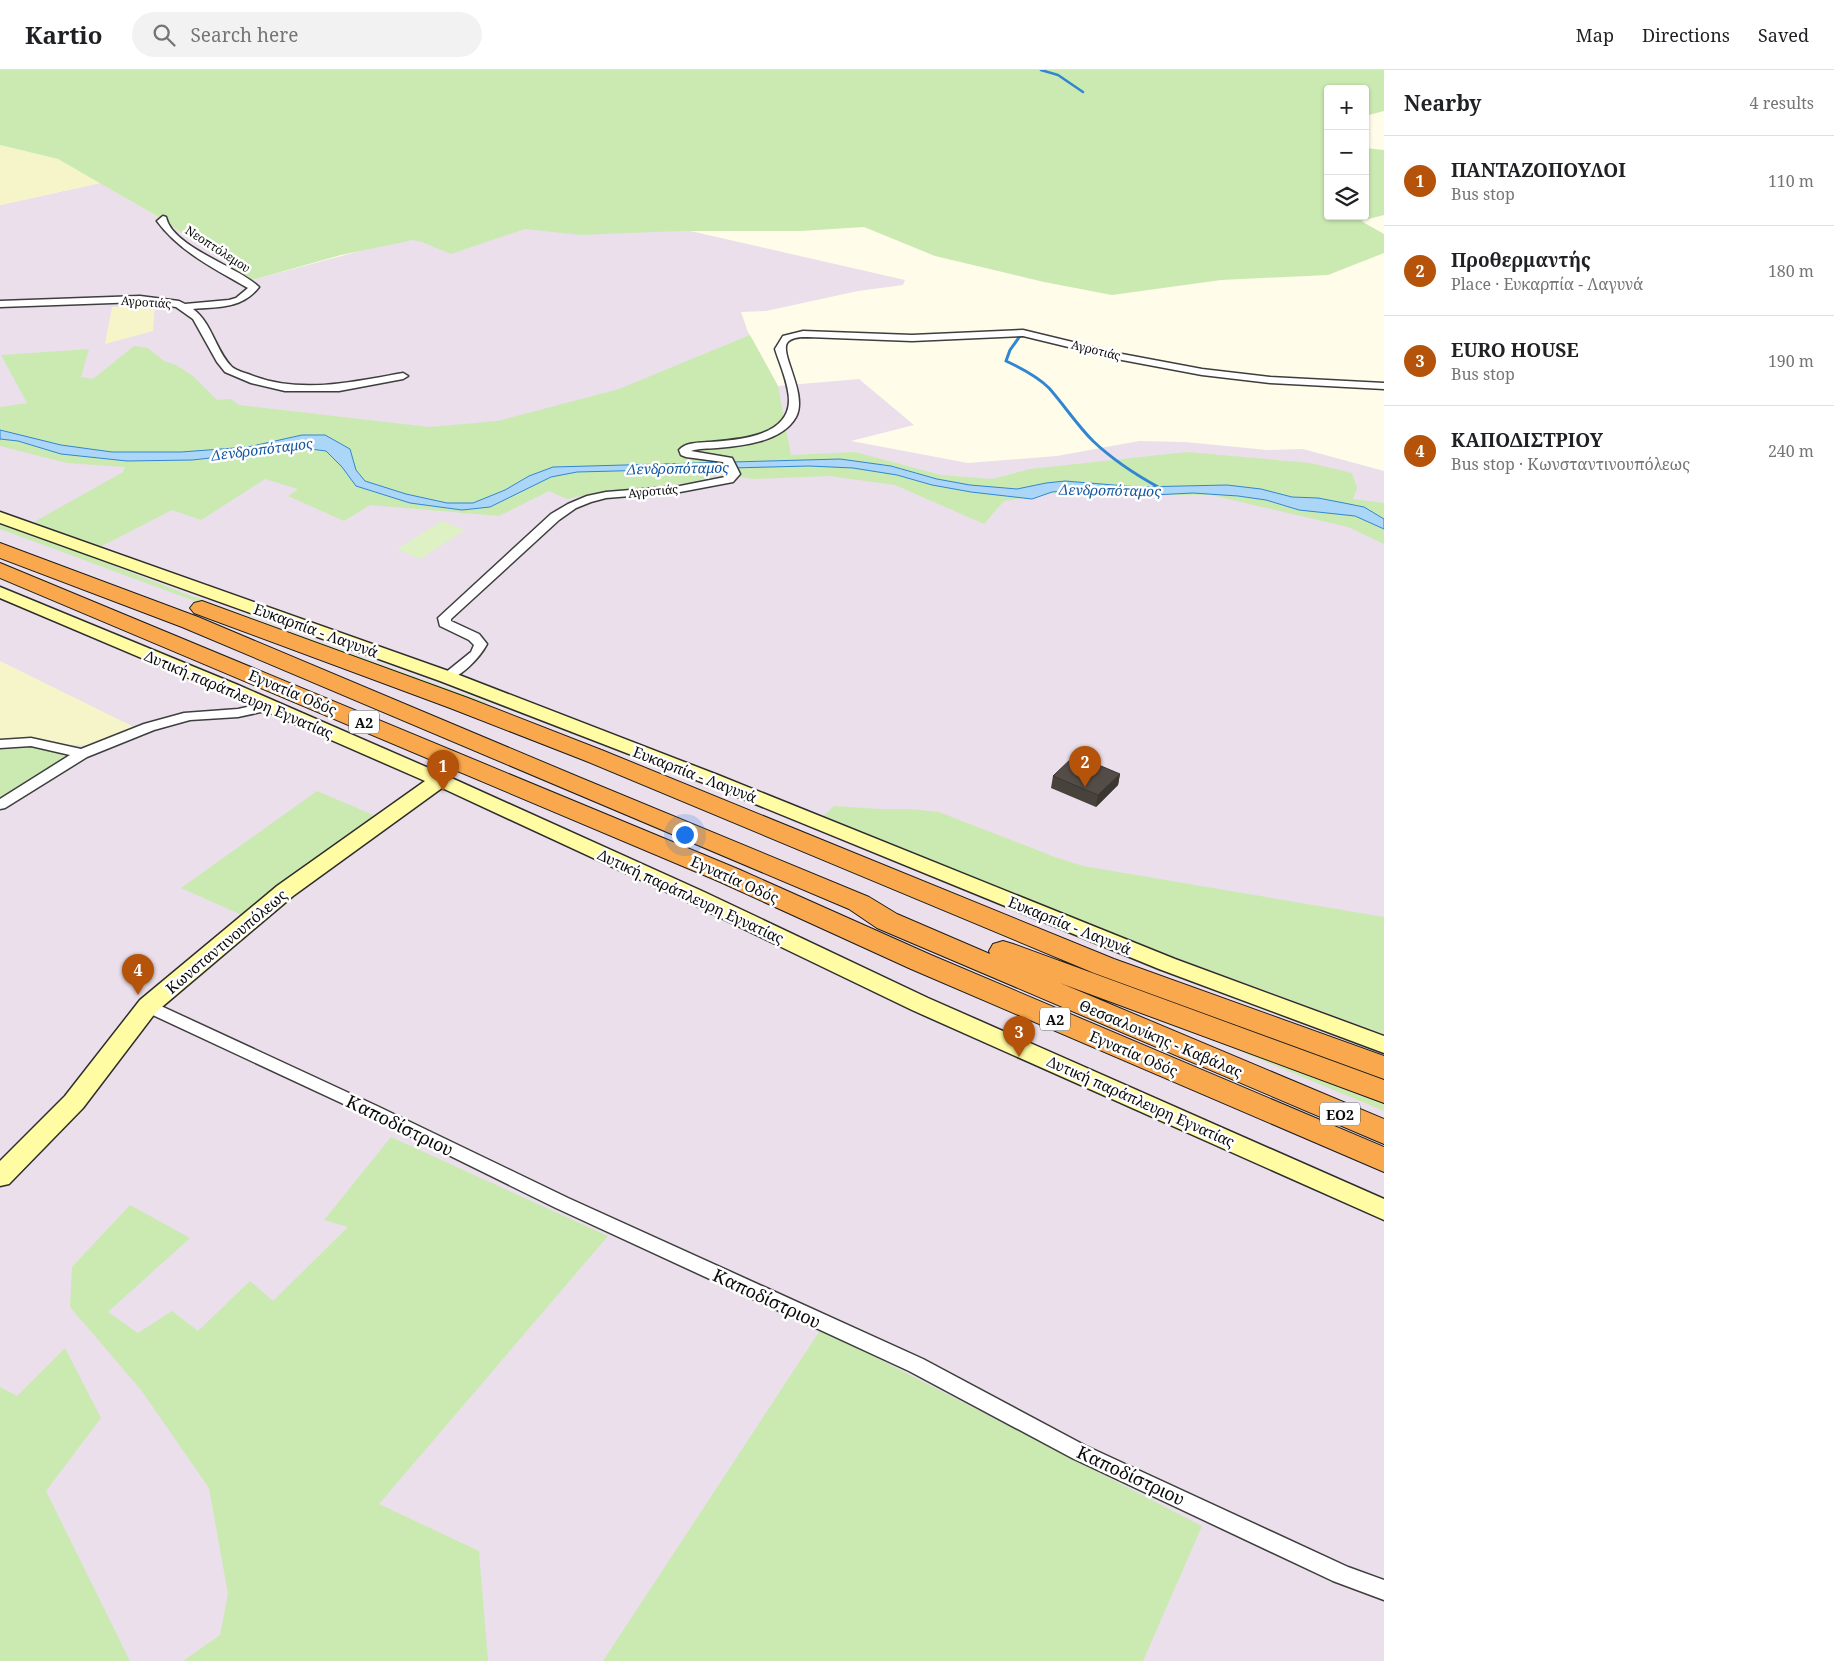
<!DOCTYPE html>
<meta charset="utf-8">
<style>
:root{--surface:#fff;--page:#f2f2f2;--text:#202124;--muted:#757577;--line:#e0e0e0;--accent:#b45309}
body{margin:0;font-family:"Noto Serif",serif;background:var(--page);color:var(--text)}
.controls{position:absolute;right:15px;top:15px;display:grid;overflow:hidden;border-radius:5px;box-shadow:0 1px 4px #0004}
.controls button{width:45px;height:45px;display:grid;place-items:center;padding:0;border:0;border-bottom:1px solid var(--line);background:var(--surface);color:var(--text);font:25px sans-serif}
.you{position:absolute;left:684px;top:764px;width:18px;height:18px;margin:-12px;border:4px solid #fff;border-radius:50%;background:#1a73e8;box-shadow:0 0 0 8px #1a73e833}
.badge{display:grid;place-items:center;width:32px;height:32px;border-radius:50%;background:var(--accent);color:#fff;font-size:16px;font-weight:700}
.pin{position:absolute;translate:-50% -41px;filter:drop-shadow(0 1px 2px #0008)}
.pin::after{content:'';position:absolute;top:26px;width:18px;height:15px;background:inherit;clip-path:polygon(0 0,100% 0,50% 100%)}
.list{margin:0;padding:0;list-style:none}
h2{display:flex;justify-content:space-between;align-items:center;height:65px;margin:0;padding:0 20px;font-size:21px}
h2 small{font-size:16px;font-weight:400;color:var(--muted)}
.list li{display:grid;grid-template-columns:32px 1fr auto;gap:15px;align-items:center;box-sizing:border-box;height:90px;padding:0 20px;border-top:1px solid var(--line)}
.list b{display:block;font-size:19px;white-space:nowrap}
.list p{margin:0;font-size:16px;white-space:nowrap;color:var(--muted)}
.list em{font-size:16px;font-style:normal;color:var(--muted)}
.icon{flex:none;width:28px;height:28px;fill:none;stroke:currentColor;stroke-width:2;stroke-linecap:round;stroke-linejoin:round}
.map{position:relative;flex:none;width:1384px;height:1591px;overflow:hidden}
header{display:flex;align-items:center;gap:30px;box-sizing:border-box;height:70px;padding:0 25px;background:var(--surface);border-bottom:1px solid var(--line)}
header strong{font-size:24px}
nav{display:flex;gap:28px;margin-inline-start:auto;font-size:18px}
.search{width:350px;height:45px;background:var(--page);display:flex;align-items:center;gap:12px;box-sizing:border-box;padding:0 18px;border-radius:28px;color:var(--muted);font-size:19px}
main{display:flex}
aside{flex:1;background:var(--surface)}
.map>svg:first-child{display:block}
</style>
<header>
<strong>Kartio</strong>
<div class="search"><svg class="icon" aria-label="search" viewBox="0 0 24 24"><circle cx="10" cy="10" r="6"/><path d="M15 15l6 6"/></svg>Search here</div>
<nav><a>Map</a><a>Directions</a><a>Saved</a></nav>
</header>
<main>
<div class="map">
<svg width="1384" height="1591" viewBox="0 0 1384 1591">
<rect width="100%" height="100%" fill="#fffce9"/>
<path fill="#eadfeb" d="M100,113l55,32 97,65 171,-46 206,-17 276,63 -2,5 -45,6 -92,20 -25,1 7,20 30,54 81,-7 55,46 -63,16 117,22 89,-7 82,-15 46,1 82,8 36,-1 81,22v1190h-1384v-1456z"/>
<path fill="#f5f5c9" d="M0,75l58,14 42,24 -100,22z
M155,234l-2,27 -48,13 7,-37z
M0,591l134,66 -46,18 -88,-1z"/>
<path fill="#cbeab2" d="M0,0h1384v41l-19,5v-27h-37v127h37v-68l19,2v65l-23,6 23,13v19l-56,22 -107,5 -109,15 -68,-13 -109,-26 -71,-29 -63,4h-122l-98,4 -56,-6 -74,25 -29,-12 -9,-2 -72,15 -89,25 -97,-65 -97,-56 -58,-14z
M750,265l28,51 13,69 64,-3 86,23 51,4 38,-10 157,-17 123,11 42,10 5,15 -4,11 31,4v41l-36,-17 -137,-32h-100l-36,-5 -71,11 -20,23 -89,-39 -66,-9 -76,3 -30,-5 -29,8 -94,10 -33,7 -18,-8 -50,25 -129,-11 -26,16 -56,-25 10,-7 -33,-10 -64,41 -29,-10 -74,38 -64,-26 89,-50 2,-5 -58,-4 -67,-17v-39l27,-4 -26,-48 88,-6 -8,28 12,2 41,-33 14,2 16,13 12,4 17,11 24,24 14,-1 8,6 190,22 69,-6 121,-32z
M0,451l186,73 302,109 -7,4 -481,-178z
M44,675l24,13 -68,43v-55z
M317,721l61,26 -134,99 -63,-28z
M834,736l46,3h30l29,3 116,45 28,9 301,51v117l-235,-86 -328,-130z
M1225,972l159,60v9l-161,-67z
M391,1067l217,99 -229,268 100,47 9,110h-305l37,-26 8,-41 -19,-106 -68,-98 -71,-83 2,-40 58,-62 60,33 -82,74 30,21 34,-22 26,20 52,-50 23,20 75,-74 -24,-7z
M821,1259l381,197 -59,135h-540z
M65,1278l36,70 -55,73 84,170h-130v-274l17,9z"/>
<path fill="#def1c5" d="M442,451l23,9 -45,29 -23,-10z"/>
<path fill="#acd6f8" stroke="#3186d1" d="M0,360l61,15 51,7h69l67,-5 54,-12h23l25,14 6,21 9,11 41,13 41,9h26l32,-13 24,-14 24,-9 287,-8 51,7 46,13 33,6 47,4 29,-6 19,-2 73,6 89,-2 34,4 31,8 26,1 26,5 20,4 20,12v10l-29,-13 -56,-6 -33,-10 -28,-4 -45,-3 -40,2 -78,-5 -23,2 -20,7 -61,-7 -39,-7 -35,-10 -44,-7 -44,-2 -232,6 -26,5 -61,30 -28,3 -52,-7 -54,-17 -14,-19 -16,-16 -23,-3 -111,12 -65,1 -66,-7 -43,-13 -18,-2z"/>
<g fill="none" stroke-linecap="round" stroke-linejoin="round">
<path stroke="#3186d1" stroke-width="2.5" d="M1041,0l17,5 25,17"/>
<path stroke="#3186d1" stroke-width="3" d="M1020,266l-10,14 -4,11c15,7 31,15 43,27 15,17 28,37 44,53 20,19 43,34 67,47"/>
<defs>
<path id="street" d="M163,146l3,1c6,30 73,50 93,70 -17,22 -41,20 -66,22 19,14 22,40 38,57 4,4 11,6 17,8 50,21 104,8 155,-1l5,3 -5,3 -64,12h-54l-34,-8 -26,-11 -8,-10 -24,-43 -17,-12 -36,-5 -140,5v-6l140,-5 39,5 6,3 44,-4 7,-2 12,-10c-33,-19 -68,-36 -91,-67z
M1023,260l99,24 80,15 68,8 114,6v6l-114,-6 -68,-8 -80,-15 -99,-24 -111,5 -104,-4c-7,0 -17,0 -21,6 -7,12 21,51 9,74 -14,25 -54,29 -79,31 -9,1 -18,0 -26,3l41,7 8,16 -7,8 -53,10 -74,6 -15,4 -15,6 -17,12 -108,99v2l28,13 8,10c-6,12 -30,39 -45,36l-2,-3 31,-25 3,-7 -5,-5 -29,-14 -2,-8 113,-104 17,-10 19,-8 19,-4 74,-6 45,-9 3,-3 -5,-12 -37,-5 -5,-2 -2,-5c7,-8 19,-7 29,-8 26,-2 80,-4 81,-41 0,-17 -9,-36 -14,-52l8,-13 20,-5 109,4z
M270,632l7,4 -2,3 -37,8 -48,3 -36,10 -67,27 -82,51 -5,1v-10l70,-44 -39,-9 -31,2v-8l31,-2 50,11 63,-25 40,-11 54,-4z
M148,930l229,106 191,92 355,161 163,87 262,121 36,13v20l-51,-19 -261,-123 -163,-87 -353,-163 -191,-94 -223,-104 -2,-4 2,-4z"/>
<path id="secondary" d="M0,442l454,161 264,102 457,184 209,77v17l-225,-84 -455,-186 -264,-102 -440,-158z
M0,517l238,98 209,91 255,115 226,107 456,201v21l-472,-210 -226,-109 -244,-113 -149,108 -137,116 -73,96 -74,76 -9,2v-25l65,-65 75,-96 137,-114 148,-105 -201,-88 -224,-95z"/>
<path id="highway" d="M0,473l198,74 383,161 288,119 28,17 93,40 -1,-3 4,-7 10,-3 10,3 371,136v23l-324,-120 324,136v25l-507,-216 -28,-19 -667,-282 -182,-69z
M0,493l738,306 193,86 453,192v25l-473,-203 -193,-88 -718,-303z
M202,531l266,97 136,53 510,208 270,97v23l-290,-106 -508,-212 -136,-53 -256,-95 -4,-5 4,-5z"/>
</defs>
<use href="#street" stroke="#3e3e3e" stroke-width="3"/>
<use href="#secondary" stroke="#2d2d2d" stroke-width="3"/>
<use href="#highway" stroke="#1c1c1c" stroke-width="2"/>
<use href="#street" fill="#fff" fill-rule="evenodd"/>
<use href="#secondary" fill="#fffca4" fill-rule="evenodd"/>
<use href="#highway" fill="#f9a84d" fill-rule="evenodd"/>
</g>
<path fill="#48423d" d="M1120,704l-2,11 -22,22 -45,-19 2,-12z"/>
<path fill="#3b3632" d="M1120,704l-2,11 -22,22 2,-12z"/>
<path fill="#544d47" stroke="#3b3632" d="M1075,685l45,19 -22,21 -45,-19z"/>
<g text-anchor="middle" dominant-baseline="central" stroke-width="5" stroke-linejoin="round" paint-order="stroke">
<g font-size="12" fill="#0b0b0b" stroke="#fff">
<text transform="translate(218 179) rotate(33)">Νεοπτόλεμου</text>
<text transform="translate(146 232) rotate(4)">Αγροτιάς</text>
<text transform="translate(1096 280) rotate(14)">Αγροτιάς</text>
<text transform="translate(653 421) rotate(-5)">Αγροτιάς</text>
</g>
<g font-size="14" font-style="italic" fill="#1157a0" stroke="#fff">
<text transform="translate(262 379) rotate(-7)">Δενδροπόταμος</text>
<text transform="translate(678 398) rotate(-1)">Δενδροπόταμος</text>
<text transform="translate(1110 420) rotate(1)">Δενδροπόταμος</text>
</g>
<g fill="#fff" stroke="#545454" stroke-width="1">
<rect x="349" y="640.5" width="30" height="23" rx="4"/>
<rect x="1040" y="937.5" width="30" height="23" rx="4"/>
<rect x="1320" y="1032.5" width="40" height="23" rx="4"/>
</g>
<g font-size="14" font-weight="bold" fill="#0b0b0b">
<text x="364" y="652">Α2</text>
<text x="1055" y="949">Α2</text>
<text x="1340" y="1044">ΕΟ2</text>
</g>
<g font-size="15" fill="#0b0b0b" stroke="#fff">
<text transform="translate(316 560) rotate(20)">Ευκαρπία - Λαγυνά</text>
<text transform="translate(293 622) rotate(23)">Εγνατία Οδός</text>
<text transform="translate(239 624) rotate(23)">Δυτική παράπλευρη Εγνατίας</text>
<text transform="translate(695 704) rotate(21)">Ευκαρπία - Λαγυνά</text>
<text transform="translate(735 809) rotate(24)">Εγνατία Οδός</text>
<text transform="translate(691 826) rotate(25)">Δυτική παράπλευρη Εγνατίας</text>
<text transform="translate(1070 855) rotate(22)">Ευκαρπία - Λαγυνά</text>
<text transform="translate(226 871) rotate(-40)">Κωνσταντινουπόλεως</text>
<text transform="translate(1161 968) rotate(23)">Θεσσαλονίκης - Καβάλας</text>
<text transform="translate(1134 983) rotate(23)">Εγνατία Οδός</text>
<text transform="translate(1141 1031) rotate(24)">Δυτική παράπλευρη Εγνατίας</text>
</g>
<g font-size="18" fill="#0b0b0b" stroke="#fff">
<text transform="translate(400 1055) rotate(26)">Καποδίστριου</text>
<text transform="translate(767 1228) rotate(25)">Καποδίστριου</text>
<text transform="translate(1131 1405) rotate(25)">Καποδίστριου</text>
</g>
</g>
</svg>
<div class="controls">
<button>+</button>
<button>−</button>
<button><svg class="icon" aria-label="layers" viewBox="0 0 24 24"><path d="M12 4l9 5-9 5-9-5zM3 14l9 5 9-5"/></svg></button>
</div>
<div class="you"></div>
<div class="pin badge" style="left:443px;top:721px">1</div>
<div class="pin badge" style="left:1085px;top:717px">2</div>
<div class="pin badge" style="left:1019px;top:987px">3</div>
<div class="pin badge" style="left:138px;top:925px">4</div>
</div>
<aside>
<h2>Nearby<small>4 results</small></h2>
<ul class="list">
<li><span class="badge">1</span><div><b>ΠΑΝΤΑΖΟΠΟΥΛΟΙ</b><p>Bus stop</p></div><em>110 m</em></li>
<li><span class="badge">2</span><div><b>Προθερμαντής</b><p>Place · Ευκαρπία - Λαγυνά</p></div><em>180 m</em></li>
<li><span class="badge">3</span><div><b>EURO HOUSE</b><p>Bus stop</p></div><em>190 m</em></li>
<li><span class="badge">4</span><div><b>ΚΑΠΟΔΙΣΤΡΙΟΥ</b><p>Bus stop · Κωνσταντινουπόλεως</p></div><em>240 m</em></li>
</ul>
</aside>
</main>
